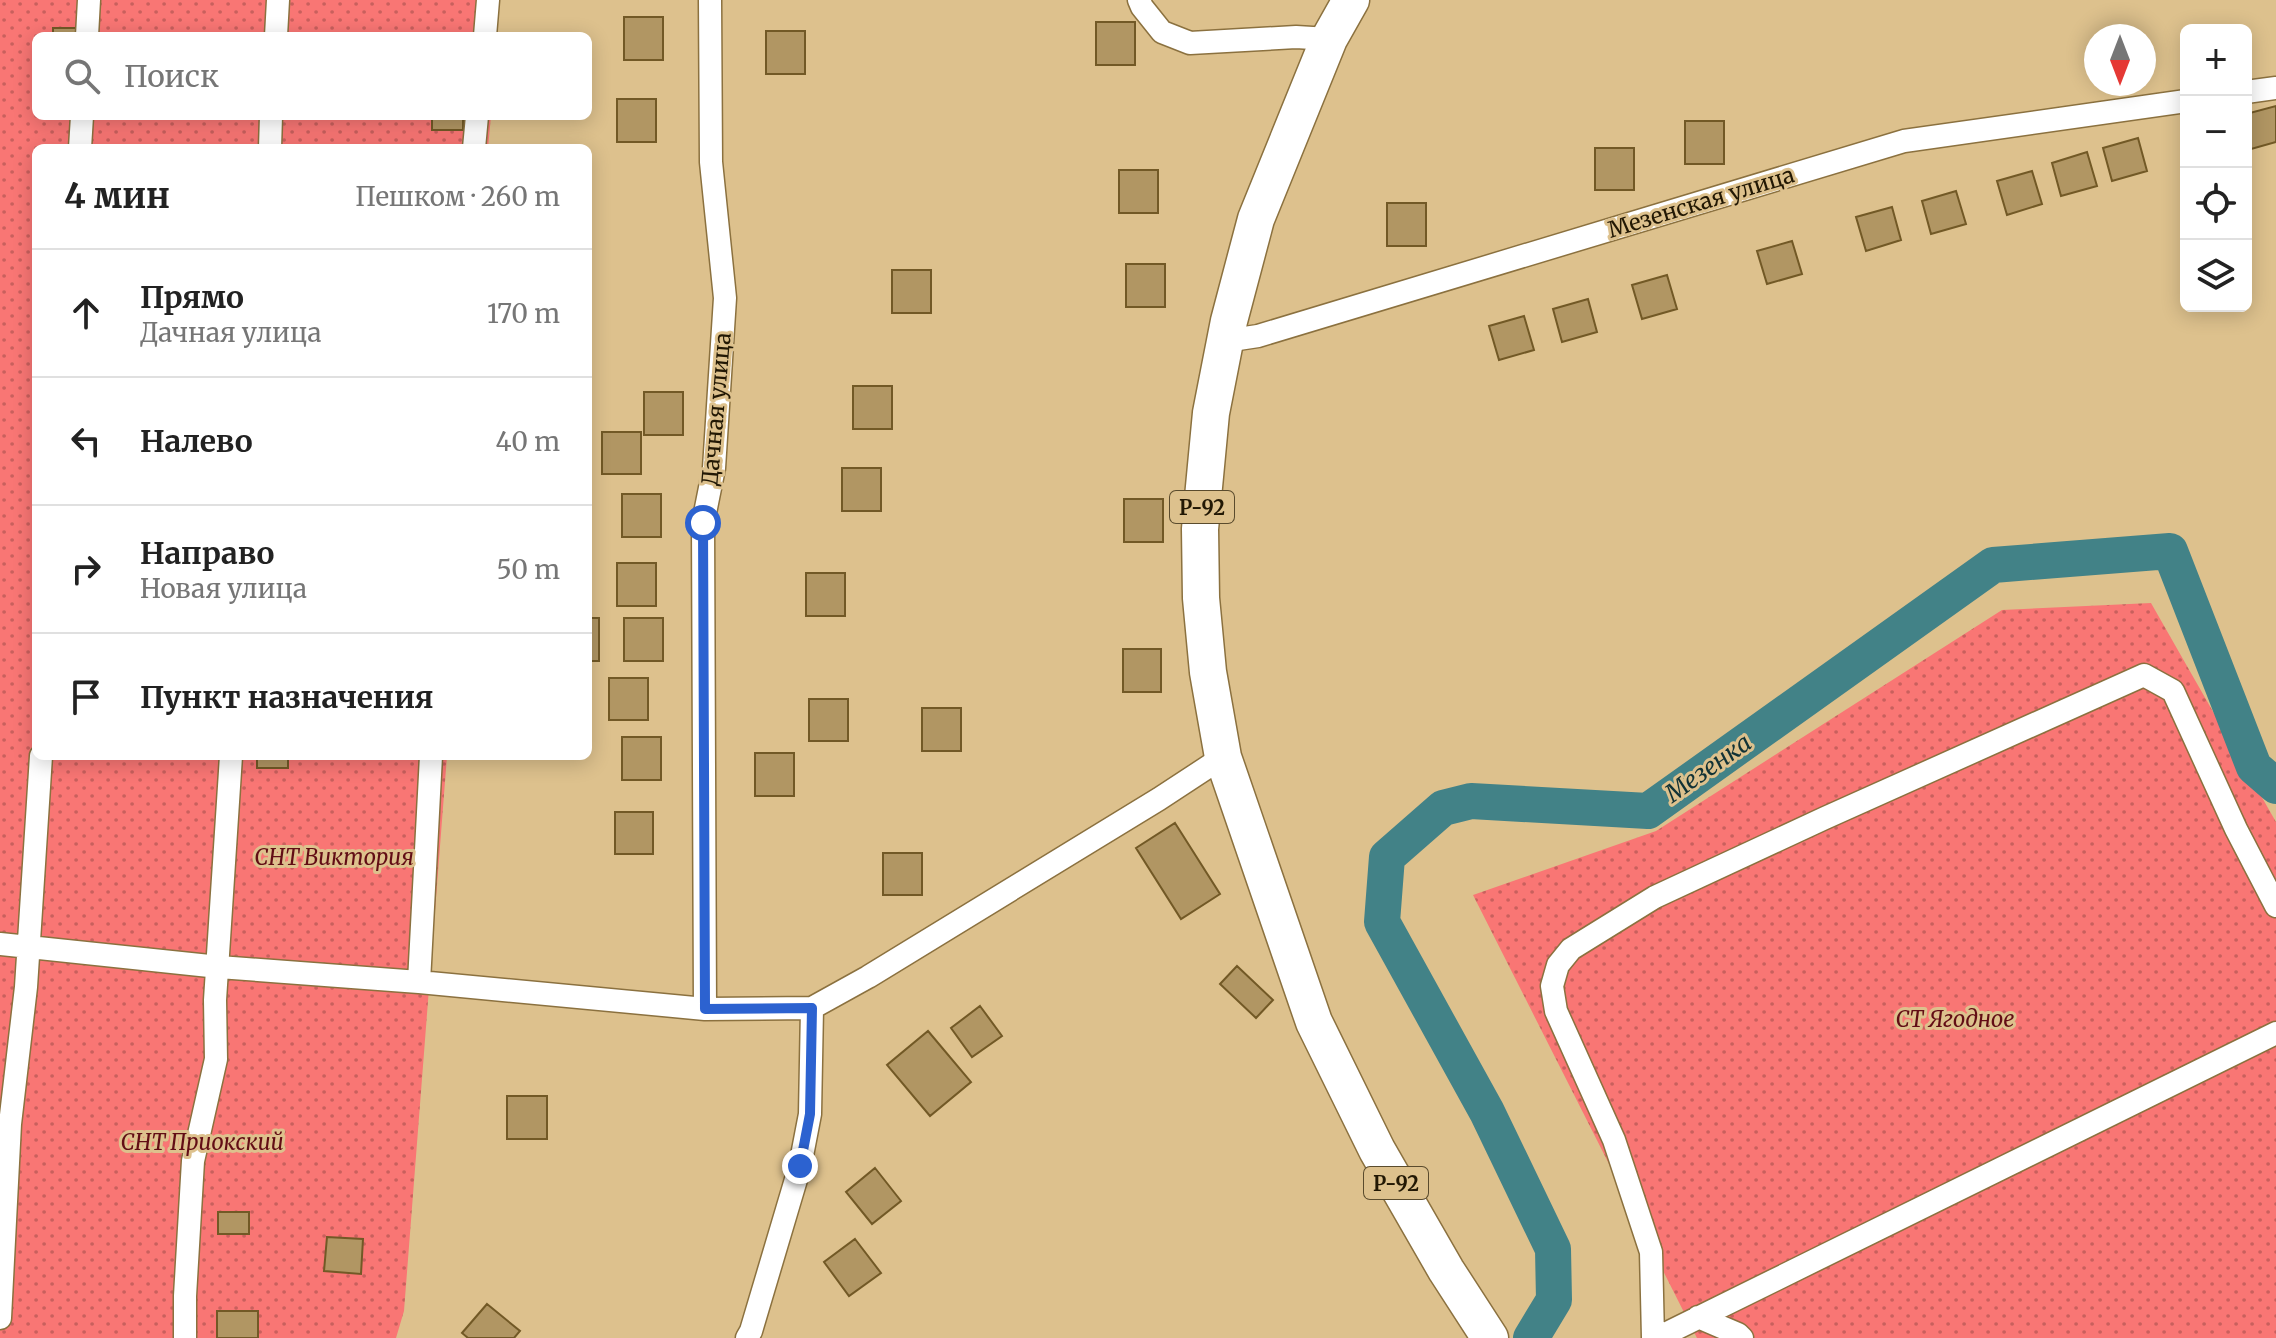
<!DOCTYPE html>
<html lang="ru">
<meta charset="utf-8">
<style>
:root{--surface:#fff;--page:#f6f6f6;--text:#222;--muted:#767676;--line:#e0e0e0}
body{margin:0;font-family:Merriweather,serif;background:var(--page);color:var(--text)}
.controls{position:absolute;right:24px;top:24px;display:grid;overflow:hidden;border-radius:12px;box-shadow:0 4px 20px #0003}
.controls button{width:72px;height:72px;display:grid;place-items:center;padding:0;border:0;border-bottom:2px solid var(--line);background:var(--surface);color:var(--text);font:40px sans-serif}
.compass{position:absolute;left:2084px;top:24px;width:72px;height:72px;border-radius:50%;background:var(--surface);box-shadow:0 4px 20px #0003;rotate:180deg}
.stop{position:absolute;width:24px;height:24px;margin:-18px;border:6px solid #2c62d0;border-radius:50%;background:#fff}
.stop.end{background:#2c62d0;border-color:#fff;box-shadow:0 2px 8px #0008}
.list{margin:0;padding:0;list-style:none}
h2{display:flex;justify-content:space-between;align-items:center;height:104px;margin:0;padding:0 32px;font-size:34px}
h2 small{font-size:26px;font-weight:400;color:var(--muted)}
.list li{display:grid;grid-template-columns:52px 1fr auto;gap:24px;align-items:center;box-sizing:border-box;height:128px;padding:0 32px;border-top:2px solid var(--line)}
.list b{display:block;font-size:30px;white-space:nowrap}
.list p{margin:0;font-size:26px;white-space:nowrap;color:var(--muted)}
.list em{font-size:26px;font-style:normal;color:var(--muted)}
.icon{flex:none;width:44px;height:44px;fill:none;stroke:currentColor;stroke-width:2;stroke-linecap:round;stroke-linejoin:round}
.map{position:relative;flex:none;width:2276px;height:1338px;overflow:hidden}
.search{position:absolute;background:var(--surface);box-shadow:0 4px 20px #0003;left:32px;top:32px;width:560px;height:88px;display:flex;align-items:center;gap:20px;box-sizing:border-box;padding:0 28px;border-radius:12px;color:var(--muted);font-size:30px}
.panel{position:absolute;background:var(--surface);box-shadow:0 4px 20px #0003;left:32px;top:144px;width:560px;height:616px;border-radius:12px}
.map>svg:first-child{display:block}
</style>
<div class="map">
<svg width="2276" height="1338" viewBox="0 0 2276 1338">
<defs>
<pattern id="garden-dots" width="8" height="8" patternUnits="userSpaceOnUse" patternTransform="scale(2)"><rect width="8" height="8" fill="#f97674"/><path d="M2 2h.1M6 6h.1" fill="none" stroke="#c9605d" stroke-width="1.8" stroke-linecap="round"/></pattern>
</defs>
<rect width="100%" height="100%" fill="#ddc18d"/>
<path fill="url(#garden-dots)" d="M0,0h499l-3,36h-460v80h455l-3,32h-452v608h411l-43,555 -8,27h-396z
M2151,603l125,219v516h-579l-224,-443 183,-64 346,-221z"/>
<g fill="none" stroke-linecap="round" stroke-linejoin="round">
<path stroke="#428287" stroke-width="36" d="M1531,1338l23,-38 -1,-51 -66,-137 -105,-190 5,-65 56,-49 28,-7 177,10 345,-246 177,-14 84,216 22,19"/>
</g>
<path fill="#b19663" stroke="#725926" stroke-width="2" d="M624,17h39v43h-39z
M1096,22h39v43h-39z
M53,28h31v8h-31z
M766,31h39v43h-39z
M617,99h39v43h-39z
M2276,106v36l-25,7 -5,-16v-19z
M432,116h31v14h-31z
M1685,121h39v43h-39z
M2138,138l9,33 -35,10 -9,-33z
M1595,148h39v42h-39z
M2087,152l10,34 -36,10 -9,-33z
M1119,170h39v43h-39z
M2032,171l10,33 -35,11 -10,-34z
M1956,191l10,33 -35,10 -9,-33z
M1387,203h39v43h-39z
M1892,207l9,33 -35,11 -10,-34z
M1792,241l10,33 -35,10 -10,-33z
M1126,264h39v43h-39z
M892,270h39v43h-39z
M1667,275l10,34 -35,10 -10,-34z
M1588,299l9,33 -35,10 -9,-33z
M1524,316l10,34 -35,10 -10,-34z
M853,386h39v43h-39z
M644,392h39v43h-39z
M602,432h39v42h-39z
M842,468h39v43h-39z
M622,494h39v43h-39z
M1124,499h39v43h-39z
M617,563h39v43h-39z
M806,573h39v43h-39z
M588,618h11v43h-11z
M624,618h39v43h-39z
M1123,649h38v43h-38z
M609,678h39v42h-39z
M809,699h39v42h-39z
M922,708h39v43h-39z
M622,737h39v43h-39z
M755,753h39v43h-39z
M257,756h31v12h-31z
M615,812h38v42h-38z
M1175,823l45,71 -39,25 -45,-71z
M883,853h39v42h-39z
M1237,966l36,34 -17,18 -36,-34z
M980,1006l22,30 -30,21 -21,-29z
M928,1031l43,51 -41,34 -43,-51z
M507,1096h40v43h-40z
M875,1168l26,33 -29,23 -26,-32z
M218,1212h31v22h-31z
M327,1237l36,2 -2,35 -37,-3z
M855,1239l26,34 -32,23 -25,-34z
M487,1304l33,27 -6,7h-46l-6,-5z
M217,1311h41v27h-41z"/>
<g fill="none" stroke-linecap="round" stroke-linejoin="round">
<defs>
<path id="minor" d="M1139,0l3,7 20,25 28,11 106,-6 33,2
M87,36l2,-36
M276,36l2,-36
M485,36l3,-36
M2246,92l30,-4
M80,148l2,-32
M270,148l1,-32
M474,148l3,-32
M1225,341l33,-5 646,-195 282,-40
M0,944l219,23 200,15 286,27 107,-1 56,-31 291,-178 64,-42
M419,982l12,-226
M705,1009l-2,-486 11,-55 11,-170 -14,-136 -1,-162
M1698,1317l40,17 4,4
M0,1318l10,-194 16,-137 15,-231
M185,1338v-42l8,-135 23,-102 -1,-59 16,-244
M747,1338l4,-7 49,-165 10,-52 2,-106
M1653,1338l-2,-86 -37,-112 -58,-129 -4,-25 6,-21 13,-16 84,-52 170,-79 319,-143 29,16 63,138 40,77
M1657,1338l619,-305"/>
<path id="primary" d="M1351,0l-22,39 -73,180 -27,102 -18,92 -11,116 1,69 7,74 15,85 91,265 63,128 69,120 44,68"/>
</defs>
<use href="#minor" stroke="#8b713f" stroke-width="25"/>
<use href="#primary" stroke="#8b713f" stroke-width="39"/>
<use href="#minor" stroke="#fff" stroke-width="22"/>
<use href="#primary" stroke="#fff" stroke-width="36"/>
</g>
<g fill="none" stroke-linecap="round" stroke-linejoin="round">
<path stroke="#2c62d0" stroke-width="10" d="M703,523l2,486 107,-1 -2,106 -10,52"/>
</g>
<g text-anchor="middle" dominant-baseline="central" stroke-width="6" stroke-linejoin="round" paint-order="stroke">
<g fill="#ddc18d" stroke="#5a4b2d" stroke-width="2">
<rect x="1170" y="491" width="64" height="32" rx="6"/>
<rect x="1364" y="1167" width="64" height="32" rx="6"/>
</g>
<g font-size="20" font-weight="bold" fill="#221804">
<text x="1202" y="507">Р-92</text>
<text x="1396" y="1183">Р-92</text>
</g>
<g font-size="22" fill="#221804" stroke="#ddc18d">
<text transform="translate(1701 202) rotate(-17)">Мезенская улица</text>
<text transform="translate(716 409) rotate(-85)">Дачная улица</text>
</g>
<g font-size="22" font-style="italic" fill="#620d15" stroke="#ddc18d">
<text x="334" y="857">СНТ Виктория</text>
<text x="1955" y="1019">СТ Ягодное</text>
<text x="202" y="1142">СНТ Приокский</text>
</g>
<g font-size="24" font-style="italic" fill="#113235" stroke="#ddc18d">
<text transform="translate(1708 768) rotate(-35)">Мезенка</text>
</g>
</g>
</svg>
<div class="controls">
<button>+</button>
<button>−</button>
<button><svg class="icon" aria-label="locate" viewBox="0 0 24 24"><circle cx="12" cy="12" r="6"/><path d="M12 2v4M12 18v4M2 12h4M18 12h4"/></svg></button>
<button><svg class="icon" aria-label="layers" viewBox="0 0 24 24"><path d="M12 4l9 5-9 5-9-5zM3 14l9 5 9-5"/></svg></button>
</div>
<svg class="compass" viewBox="-18 -18 36 36"><path d="M0-13l5 13h-10z" fill="#e53935"/><path d="M0 13l5-13h-10z" fill="#767676"/></svg>
<div class="stop" style="left:703px;top:523px"></div>
<div class="stop end" style="left:800px;top:1166px"></div>
<div class="search"><svg class="icon" aria-label="search" viewBox="0 0 24 24"><circle cx="10" cy="10" r="6"/><path d="M15 15l6 6"/></svg>Поиск</div>
<section class="panel">
<h2>4 мин<small>Пешком · 260 m</small></h2>
<ul class="list">
<li><svg class="icon" aria-label="ahead" viewBox="0 0 24 24"><path d="M12 20V5M6 11l6-6 6 6"/></svg><div><b>Прямо</b><p>Дачная улица</p></div><em>170 m</em></li>
<li><svg class="icon" aria-label="left" viewBox="0 0 24 24"><path d="M17 20v-9H6M10 6l-5 5 5 5"/></svg><div><b>Налево</b></div><em>40 m</em></li>
<li><svg class="icon" aria-label="right" viewBox="0 0 24 24"><path d="M7 20v-9h11M14 6l5 5-5 5"/></svg><div><b>Направо</b><p>Новая улица</p></div><em>50 m</em></li>
<li><svg class="icon" aria-label="arrive" viewBox="0 0 24 24"><path d="M6 21V4h12l-3 4 3 4H6"/></svg><div><b>Пункт назначения</b></div></li>
</ul>
</section>
</div>
